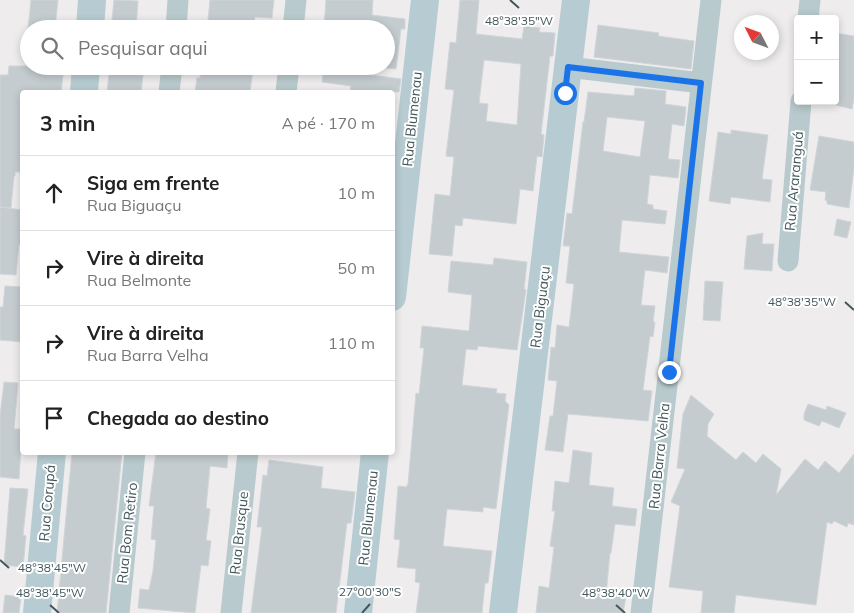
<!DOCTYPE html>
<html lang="pt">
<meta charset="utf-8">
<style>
:root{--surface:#fff;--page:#f6f6f6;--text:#222;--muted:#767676;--line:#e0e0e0}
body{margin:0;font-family:Mulish,sans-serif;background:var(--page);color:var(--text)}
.controls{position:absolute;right:15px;top:15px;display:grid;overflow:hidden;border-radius:5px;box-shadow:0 2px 8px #0003}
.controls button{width:45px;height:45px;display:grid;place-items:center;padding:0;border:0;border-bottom:1px solid var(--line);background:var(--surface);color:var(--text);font:25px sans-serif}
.compass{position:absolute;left:734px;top:15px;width:45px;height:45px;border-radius:50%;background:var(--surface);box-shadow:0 2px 8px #0003;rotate:312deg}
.stop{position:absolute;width:15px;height:15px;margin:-11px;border:4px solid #1a73e8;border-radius:50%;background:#fff}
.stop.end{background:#1a73e8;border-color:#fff;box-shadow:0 1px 5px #0008}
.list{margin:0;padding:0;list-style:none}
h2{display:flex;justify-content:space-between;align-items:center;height:65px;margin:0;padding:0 20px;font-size:21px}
h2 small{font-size:16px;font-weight:400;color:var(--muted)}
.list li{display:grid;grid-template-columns:32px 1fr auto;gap:15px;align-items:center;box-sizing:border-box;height:75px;padding:0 20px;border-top:1px solid var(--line)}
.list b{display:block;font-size:19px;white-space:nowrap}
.list p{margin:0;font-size:16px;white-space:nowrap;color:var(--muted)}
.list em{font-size:16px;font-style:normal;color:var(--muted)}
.icon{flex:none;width:28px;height:28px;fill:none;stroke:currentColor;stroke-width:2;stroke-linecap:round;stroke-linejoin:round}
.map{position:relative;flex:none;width:854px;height:613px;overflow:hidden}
.search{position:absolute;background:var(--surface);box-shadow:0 2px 8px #0003;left:20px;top:20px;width:375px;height:55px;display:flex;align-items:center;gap:12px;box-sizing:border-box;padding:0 18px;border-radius:28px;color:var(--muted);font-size:19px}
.panel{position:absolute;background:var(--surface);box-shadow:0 2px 8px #0003;left:20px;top:90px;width:375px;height:365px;border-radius:5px}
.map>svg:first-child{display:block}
</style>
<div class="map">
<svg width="854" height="613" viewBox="0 0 854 613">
<rect width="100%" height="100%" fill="#efeced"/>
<path fill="#c5ccd0" stroke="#cfd5d9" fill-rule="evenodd" d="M31,0h27l-3,29h-27z
M114,0l24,1 -2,28h-25z
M210,0h64l-2,18 -17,-1 -2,11 -20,-1v2h-26z
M326,0h47l-1,15 33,4v10h-4l-5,40 -10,-1v-39h-45l-17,-2z
M460,0h19l-3,34 46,5 2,-13 16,2 -1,4 16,1 -2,23h-3l-9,78 3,1 -2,22 -5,-1 -4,35 -13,-2 -4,35 -53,-6 -1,8 -7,-1 -3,31 -23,-2 6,-60 15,2 4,-39 -8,-1 8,-66 -9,-1 5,-47 6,1zM484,60l37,4 -4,61 -31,-4 2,-17 -9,-1z
M598,25l61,8 -1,3 36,5 -3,28 -97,-12z
M835,33l19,3v63l-2,10 -17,-4z
M9,66h55l-3,26h-39v80h-7v4h-1l-3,32 -11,-1v-132h8z
M110,66h34l-3,26h-34z
M201,66h40v2l12,1 -3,23h-55l2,-14h3z
M324,66h48l-1,9 30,4 -2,13h-49l1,-6 -29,-4z
M635,88l31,3 -1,13 21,3 -2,19 -12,-2 -4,35 12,1 -2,18 -28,-3 -3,29 6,1v4l14,2 -2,13 -43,-4 -3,32 50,5 -2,16 -22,-3 -4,35 14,1 -2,16h2l-2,15 -3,-1 -7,54 9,1 -4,30 -80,-7 -5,38 -18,-2 5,-34h3l4,-35 -9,-1 3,-33 4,1 2,-23 12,2 5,-43 -8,-1 4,-37h-7l4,-33 5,1 11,-92h1l4,-30 46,4zM607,117l38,4 -5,36 -37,-6z
M731,130l37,5 -6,44 10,1 -2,22 -39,-5 -1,7 -21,-3 9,-69 13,2z
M819,136l35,6v26l-5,40 -22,-4v-3l-2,-1 1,-8 -16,-2z
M0,207l22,3v35l-3,-1 -3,31 -16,-1z
M837,219l14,3 -4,16 -13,-3z
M763,233l-1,11h12l-2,27 -28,-2 3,-33z
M494,258l33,4 -3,27 2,1 -9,60 -39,-4 -1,4 -11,-1 -4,36 35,4 -1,4 10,1 -1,7 4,4 -13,104 -13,-2v5l-36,-3 -4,37 49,5 -4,32h-3l-3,30h-66l4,-30 -5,-1 1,-13 -19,-2 3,-27 -6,-1 4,-53 8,1 2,-3 8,-91 3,1 5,-46h-4l2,-22 47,5 3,-36 -24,-3 3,-31 42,4z
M705,281l18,1 -3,39 -17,-1z
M5,286l17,1v55l-22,-2v-33h3z
M4,382l14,1 -4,46h8l-3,50 -19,-2v-61z
M691,395l23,19 -6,10 -1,12 29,24 7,-8 13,11 7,-9 18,15 -5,26 29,-36 13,11 7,-9 14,12 15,-19v71l-6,-2 -1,4 -13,-6 -2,3 -5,-2 -11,83 -80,-10 -2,18h-33l2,-22 -34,-4 11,-81 -9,-4 14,-33 -8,-1 6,-54z
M808,404l18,6 1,-4 19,7 -7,15 -17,-7 -3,5 -15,-6v-6z
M573,450l19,3 -3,32 25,3 -2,18 25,3 -2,17 -20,-2 -4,29h-1l-4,42 20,2 -3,16h-87l3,-27 10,2 5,-41 -4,-1 5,-35h-3l3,-30 14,2z
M72,452h50l-16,161h-49z
M156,452h72l-1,16 -17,-2 -4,42 4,1 -4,31 5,1 -3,25 -7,-1 -6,48 -57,-5 2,-19 9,1 4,-19 3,-31 -5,-1 3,-33h-5z
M269,460l54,7 -2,21 34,4 -4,31h-4l-11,90h-85l11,-86h-5l6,-52 4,1z
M10,488l18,1 -5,46 3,1 -3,31 -19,-2z
M5,595l16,2 -2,16h-16z"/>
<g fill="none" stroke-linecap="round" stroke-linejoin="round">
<path stroke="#b8cacd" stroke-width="21" d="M808,19l2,-19
M176,29l2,-29
M293,29l3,-29
M568,67l133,16
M169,92l3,-26
M286,92l3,-26
M788,261l13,-160
M119,613l16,-161
M231,613l17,-161
M641,613l70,-613"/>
<path stroke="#b7ccd2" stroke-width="28" d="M90,29l2,-29
M84,92l2,-26
M392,297l33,-297
M37,613l15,-161
M358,613l17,-161
M503,613l73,-613"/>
</g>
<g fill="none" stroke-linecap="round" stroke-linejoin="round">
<path stroke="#1a73e8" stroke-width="6" d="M565,93l3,-26 133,16 -32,289"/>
</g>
<path fill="none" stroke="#43575b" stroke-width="2" d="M510,0l9,8M845,302l9,8M0,560l9,8M50,605l9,8M616,605l9,8M362,613l8,-9"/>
<g text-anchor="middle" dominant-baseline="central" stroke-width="4" stroke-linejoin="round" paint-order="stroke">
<g font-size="14" fill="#43575b" stroke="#fff">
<text transform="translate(412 119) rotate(-84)">Rua Blumenau</text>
<text transform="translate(794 181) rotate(-85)">Rua Araranguá</text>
<text transform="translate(540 307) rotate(-83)">Rua Biguaçu</text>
<text transform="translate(659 456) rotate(-84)">Rua Barra Velha</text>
<text transform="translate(47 503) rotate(-85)">Rua Corupá</text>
<text transform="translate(368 518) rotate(-84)">Rua Blumenau</text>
<text transform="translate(127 533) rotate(-84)">Rua Bom Retiro</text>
<text transform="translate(239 533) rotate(-84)">Rua Brusque</text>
</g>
</g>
<g font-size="12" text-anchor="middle" fill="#43575b" stroke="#fff" stroke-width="4" stroke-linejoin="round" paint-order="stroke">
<text x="519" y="25">48°38'35"W</text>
<text x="802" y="306">48°38'35"W</text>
<text x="52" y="572">48°38'45"W</text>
<text x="370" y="596">27°00'30"S</text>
<text x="50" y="597">48°38'45"W</text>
<text x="616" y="597">48°38'40"W</text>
</g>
</svg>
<div class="controls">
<button>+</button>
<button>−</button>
</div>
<svg class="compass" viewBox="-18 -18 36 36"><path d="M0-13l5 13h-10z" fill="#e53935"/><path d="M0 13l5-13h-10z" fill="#767676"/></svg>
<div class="stop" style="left:565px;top:93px"></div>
<div class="stop end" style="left:669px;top:372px"></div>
<div class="search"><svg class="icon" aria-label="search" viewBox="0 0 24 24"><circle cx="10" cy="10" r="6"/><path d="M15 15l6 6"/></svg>Pesquisar aqui</div>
<section class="panel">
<h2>3 min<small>A pé · 170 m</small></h2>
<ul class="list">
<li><svg class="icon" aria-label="ahead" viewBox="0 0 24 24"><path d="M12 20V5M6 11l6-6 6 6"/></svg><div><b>Siga em frente</b><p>Rua Biguaçu</p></div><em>10 m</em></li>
<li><svg class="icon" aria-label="right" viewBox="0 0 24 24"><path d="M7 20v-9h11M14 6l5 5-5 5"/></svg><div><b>Vire à direita</b><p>Rua Belmonte</p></div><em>50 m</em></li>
<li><svg class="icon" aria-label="right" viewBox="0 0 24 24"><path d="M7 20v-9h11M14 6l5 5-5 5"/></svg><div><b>Vire à direita</b><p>Rua Barra Velha</p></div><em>110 m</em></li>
<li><svg class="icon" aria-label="arrive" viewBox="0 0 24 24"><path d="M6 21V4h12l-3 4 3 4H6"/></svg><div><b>Chegada ao destino</b></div></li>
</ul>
</section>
</div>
